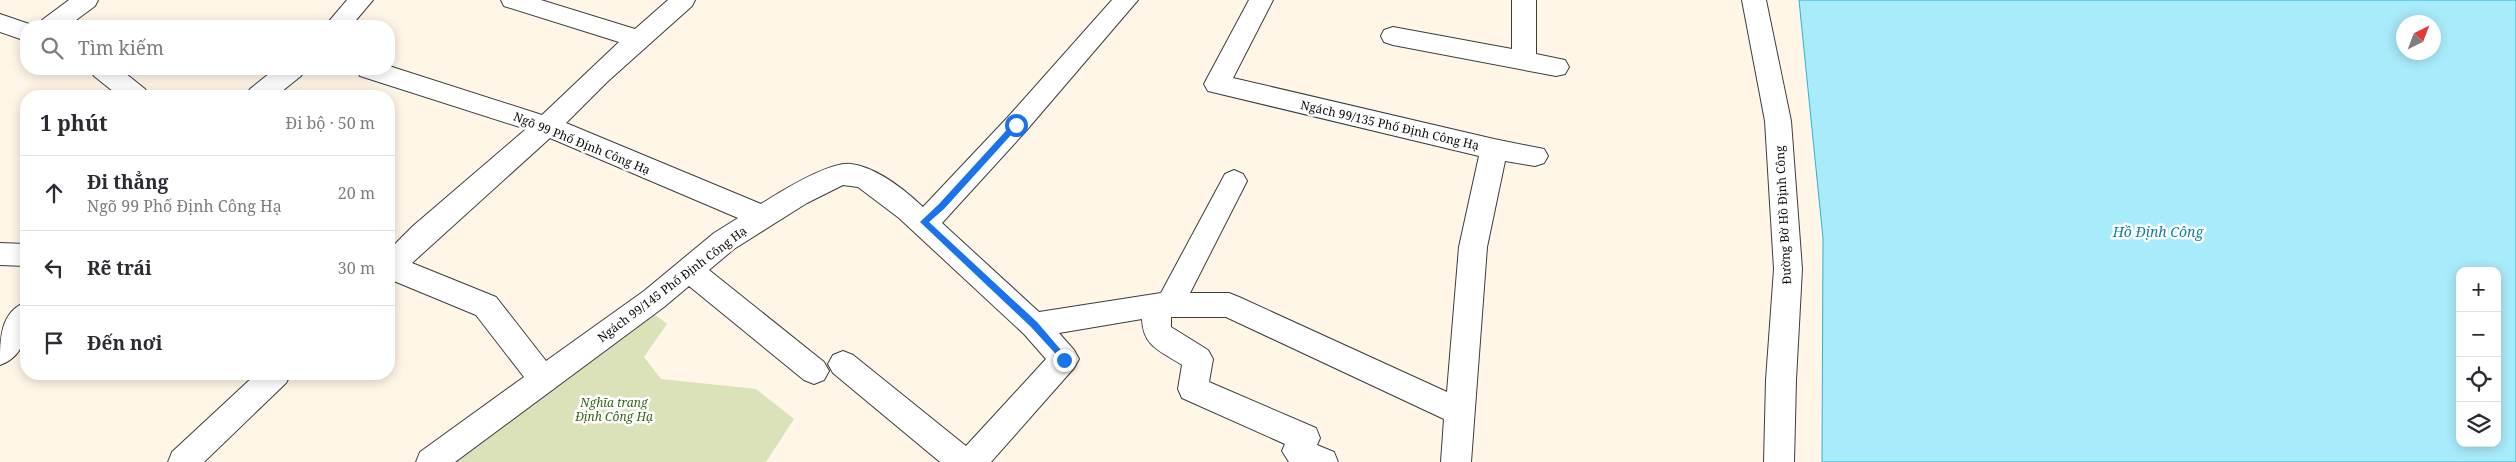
<!DOCTYPE html>
<html lang="vi">
<meta charset="utf-8">
<style>
:root{--surface:#fff;--page:#f2f2f3;--text:#2b2b33;--muted:#7c7c81;--line:#e1e1e2}
body{margin:0;font-family:"Noto Serif",serif;background:var(--page);color:var(--text)}
.controls{position:absolute;right:15px;bottom:15px;display:grid;overflow:hidden;border-radius:10px;box-shadow:0 2px 12px #0003}
.controls button{width:45px;height:45px;display:grid;place-items:center;padding:0;border:0;border-bottom:1px solid var(--line);background:var(--surface);color:var(--text);font:25px sans-serif}
.compass{position:absolute;left:2396px;top:15px;width:45px;height:45px;border-radius:50%;background:var(--surface);box-shadow:0 2px 12px #0003;rotate:42deg}
.stop{position:absolute;width:15px;height:15px;margin:-11px;border:4px solid #1a73e8;border-radius:50%;background:#fff}
.stop.end{background:#1a73e8;border-color:#fff;box-shadow:0 1px 5px #0008}
.list{margin:0;padding:0;list-style:none}
h2{display:flex;justify-content:space-between;align-items:center;height:65px;margin:0;padding:0 20px;font-size:21px}
h2 small{font-size:16px;font-weight:400;color:var(--muted)}
.list li{display:grid;grid-template-columns:32px 1fr auto;gap:15px;align-items:center;box-sizing:border-box;height:75px;padding:0 20px;border-top:1px solid var(--line)}
.list b{display:block;font-size:19px;white-space:nowrap}
.list p{margin:0;font-size:16px;white-space:nowrap;color:var(--muted)}
.list em{font-size:16px;font-style:normal;color:var(--muted)}
.icon{flex:none;width:28px;height:28px;fill:none;stroke:currentColor;stroke-width:2;stroke-linecap:round;stroke-linejoin:round}
.map{position:relative;flex:none;width:2516px;height:462px;overflow:hidden}
.search{position:absolute;background:var(--surface);box-shadow:0 2px 12px #0003;left:20px;top:20px;width:375px;height:55px;display:flex;align-items:center;gap:12px;box-sizing:border-box;padding:0 18px;border-radius:20px;color:var(--muted);font-size:19px}
.panel{position:absolute;background:var(--surface);box-shadow:0 2px 12px #0003;left:20px;top:90px;width:375px;height:290px;border-radius:20px}
.map>svg:first-child{display:block}
</style>
<div class="map">
<svg width="2516" height="462" viewBox="0 0 2516 462">
<rect width="100%" height="100%" fill="#fff6e7"/>
<path fill="#dbe1b8" d="M654,314l13,10 -23,33 17,22 95,10 38,30 -28,43h-316z"/>
<path fill="#a8ebfa" stroke="#2bb2d5" fill-rule="evenodd" d="M1799,0h717v462h-694l1,-224zM2404,22h30v30h-30zM2460,271h37v172h-37z"/>
<g fill="none" stroke-linecap="round" stroke-linejoin="round">
<defs>
<path id="minor" d="M69,0h29l-3,6 -27,20h-29l3,-6z
M347,0h26l-22,26h-26z
M501,0h40l94,29 33,-29h27l-3,6 -85,76 -41,41 195,81c19,-12 68,-43 90,-40 25,3 54,26 72,43l84,-89 105,-118h26l-113,132 -83,91 97,89 122,-19 64,-119 9,-4 9,4 4,7 -57,112h39l10,4 208,95 12,-145 20,-91 -271,-65 -4,-7 45,-84h24l-40,78 261,61 50,10 4,7 -4,7 -9,3 -30,-5 -18,86 -16,215h-30l3,-43 -218,-102h-55v10l37,23 5,9 -4,23 107,46 4,10 -3,7 17,7 4,10h-49l-7,-11 3,-7 -103,-46 -4,-9 4,-24c-21,-14 -39,-18 -40,-46l-83,14 15,17 5,9 -5,9 -83,94h-51l-107,-89 -5,-9 5,-9 10,-4 10,4 113,91 80,-87 -22,-25 -125,-116 -41,-31 -15,-2 -36,18 -73,46 -25,21 115,92 5,9 -5,9 -10,4 -10,-4 -115,-94 -25,21 -209,155h-39l4,-10 104,-75 -48,-62 -87,-36v-29l24,-24 113,-97 -166,-53 -4,-7h33v-3l153,49 77,-73 -115,-36zM550,138l188,80 -24,15 -70,58 -98,70 -50,-64 -84,-34z
M1512,0h24v54l29,6 4,7 -4,7 -9,2 -163,-31 -9,-3 -3,-6 3,-6 9,-3 119,22z
M1742,0h24l25,121 11,148 -6,111 -2,82h-30l2,-82 8,-111 -9,-148z
M0,14l35,12h-9v15l-26,-9z
M90,69h30l25,20 4,7h-30l-25,-20z
M275,69h30l-4,7 -25,20h-30l4,-7z
M0,243l26,1v22l-26,-1z
M26,302c2,25 2,53 -26,63 0,-26 0,-53 26,-63z
M256,374h35l-5,9 -82,79h-36l4,-10z"/>
</defs>
<use href="#minor" stroke="#3d3d3d" stroke-width="2"/>
<use href="#minor" fill="#fff" fill-rule="evenodd"/>
</g>
<path fill="#1a73e8" d="M1013,123l7,2 -76,84 -15,13 108,100 30,35 1,3 -4,3 -33,-36 -111,-105 19,-18z"/>
<g text-anchor="middle" dominant-baseline="central" stroke-width="5" stroke-linejoin="round" paint-order="stroke">
<g font-size="12" fill="#0a0a0a" stroke="#fff">
<text transform="translate(1390 125) rotate(13)">Ngách 99/135 Phố Định Công Hạ</text>
<text transform="translate(582 143) rotate(22)">Ngõ 99 Phố Định Công Hạ</text>
<text transform="translate(1783 215) rotate(-93)">Đường Bờ Hồ Định Công</text>
<text transform="translate(672 284) rotate(-37)">Ngách 99/145 Phố Định Công Hạ</text>
</g>
<g font-size="12" font-style="italic" fill="#366418" stroke="#fff">
<text x="614" y="402">Nghĩa trang<tspan x="614" dy="14">Định Công Hạ</tspan></text>
</g>
<g font-size="14" font-style="italic" fill="#0d7da2" stroke="#fff">
<text x="2158" y="231">Hồ Định Công</text>
</g>
</g>
</svg>
<div class="controls">
<button>+</button>
<button>−</button>
<button><svg class="icon" aria-label="locate" viewBox="0 0 24 24"><circle cx="12" cy="12" r="6"/><path d="M12 2v4M12 18v4M2 12h4M18 12h4"/></svg></button>
<button><svg class="icon" aria-label="layers" viewBox="0 0 24 24"><path d="M12 4l9 5-9 5-9-5zM3 14l9 5 9-5"/></svg></button>
</div>
<svg class="compass" viewBox="-18 -18 36 36"><path d="M0-13l5 13h-10z" fill="#e53935"/><path d="M0 13l5-13h-10z" fill="#7c7c81"/></svg>
<div class="stop" style="left:1016px;top:125px"></div>
<div class="stop end" style="left:1064px;top:360px"></div>
<div class="search"><svg class="icon" aria-label="search" viewBox="0 0 24 24"><circle cx="10" cy="10" r="6"/><path d="M15 15l6 6"/></svg>Tìm kiếm</div>
<section class="panel">
<h2>1 phút<small>Đi bộ · 50 m</small></h2>
<ul class="list">
<li><svg class="icon" aria-label="ahead" viewBox="0 0 24 24"><path d="M12 20V5M6 11l6-6 6 6"/></svg><div><b>Đi thẳng</b><p>Ngõ 99 Phố Định Công Hạ</p></div><em>20 m</em></li>
<li><svg class="icon" aria-label="left" viewBox="0 0 24 24"><path d="M17 20v-9H6M10 6l-5 5 5 5"/></svg><div><b>Rẽ trái</b></div><em>30 m</em></li>
<li><svg class="icon" aria-label="arrive" viewBox="0 0 24 24"><path d="M6 21V4h12l-3 4 3 4H6"/></svg><div><b>Đến nơi</b></div></li>
</ul>
</section>
</div>
